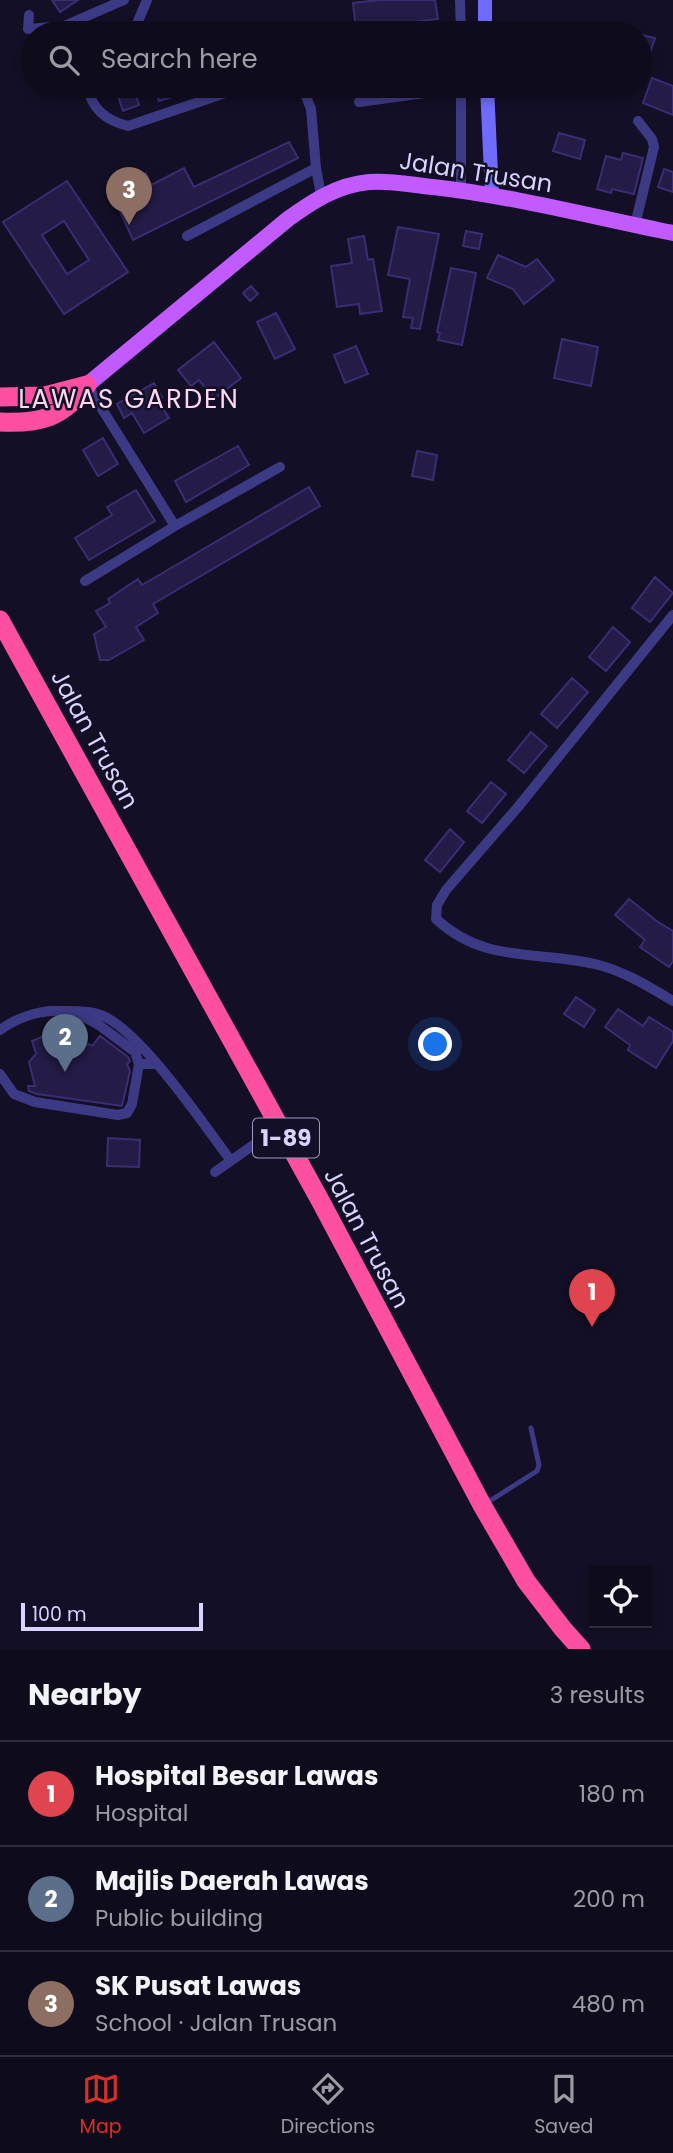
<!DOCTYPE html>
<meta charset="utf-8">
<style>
:root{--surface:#0e0b1c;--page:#1c1929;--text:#f1f3f6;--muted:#9b9ba3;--line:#2e2b3b;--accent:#d93025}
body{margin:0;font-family:Poppins,sans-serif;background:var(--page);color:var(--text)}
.controls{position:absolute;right:21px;bottom:21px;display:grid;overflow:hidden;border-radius:0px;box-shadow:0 4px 10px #0003}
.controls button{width:63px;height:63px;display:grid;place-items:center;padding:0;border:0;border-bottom:2px solid var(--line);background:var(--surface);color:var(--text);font:35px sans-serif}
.scale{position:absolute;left:21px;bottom:18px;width:182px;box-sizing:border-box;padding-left:7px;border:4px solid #d9d4ff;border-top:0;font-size:19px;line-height:24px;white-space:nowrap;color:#d9d4ff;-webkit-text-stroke:5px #130f26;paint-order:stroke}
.you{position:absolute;left:436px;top:1045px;width:24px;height:24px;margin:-18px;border:5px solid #fff;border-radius:50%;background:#1a73e8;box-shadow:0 0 0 10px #1a73e833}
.badge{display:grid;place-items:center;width:46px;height:46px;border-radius:50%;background:var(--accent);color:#fff;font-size:23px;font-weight:700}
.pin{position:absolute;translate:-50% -58px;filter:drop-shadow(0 2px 4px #0008)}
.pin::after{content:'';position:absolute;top:37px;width:24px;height:21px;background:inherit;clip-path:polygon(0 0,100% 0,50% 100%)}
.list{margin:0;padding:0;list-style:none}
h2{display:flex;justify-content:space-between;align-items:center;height:91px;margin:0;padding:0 28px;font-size:30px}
h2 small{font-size:23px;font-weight:400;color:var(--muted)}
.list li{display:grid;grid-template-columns:46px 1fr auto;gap:21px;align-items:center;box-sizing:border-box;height:105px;padding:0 28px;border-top:2px solid var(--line)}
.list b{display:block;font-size:26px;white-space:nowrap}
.list p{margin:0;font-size:23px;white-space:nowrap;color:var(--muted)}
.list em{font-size:23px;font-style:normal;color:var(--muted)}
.icon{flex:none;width:38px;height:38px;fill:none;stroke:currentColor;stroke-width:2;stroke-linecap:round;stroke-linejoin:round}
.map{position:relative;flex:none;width:673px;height:1649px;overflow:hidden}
.search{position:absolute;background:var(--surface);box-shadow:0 4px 10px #0003;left:21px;right:21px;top:21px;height:77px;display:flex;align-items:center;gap:18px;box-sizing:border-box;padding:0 24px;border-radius:38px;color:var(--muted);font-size:26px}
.sheet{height:406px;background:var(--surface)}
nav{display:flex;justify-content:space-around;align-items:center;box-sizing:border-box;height:98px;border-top:2px solid var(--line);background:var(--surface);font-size:19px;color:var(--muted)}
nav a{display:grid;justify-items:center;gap:4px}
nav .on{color:var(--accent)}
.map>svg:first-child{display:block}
</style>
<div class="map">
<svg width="673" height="1649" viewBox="0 0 673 1649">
<rect width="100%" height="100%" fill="#130f26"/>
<path fill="#241b47" stroke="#3b2d73" stroke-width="2" fill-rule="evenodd" d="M52,0h26l-18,12z
M379,0h56l3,19 -82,10 -3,-26z
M642,35l13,3 -7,21 -8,-3z
M652,78l21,8v29l-30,-12z
M154,86h48v2l-43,13z
M134,90l5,15 -16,6 -5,-15z
M559,133l26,7 -5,19 -27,-8z
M289,142l9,16 -165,82 -23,-51 36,-16 5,12 33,-17 10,19z
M623,153l20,5 -9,36 -22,-5 -1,4 -14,-4 9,-33 15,4z
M664,169l9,3v20l-15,-5z
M67,181l61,91 -64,42 -61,-92zM64,221l25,39 -22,14 -25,-39z
M398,227l41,7 -19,95 -9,-1 2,-10 -10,-1 7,-38 -22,-4z
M466,231l16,3 -3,15 -16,-3z
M364,236l4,24 5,-1 9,52 -22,3 -1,-10 -22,3 -6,-41 21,-3 -4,-24z
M498,255l28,12 11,-8 17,21 -30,24 -11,-15 -26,-11z
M451,268l25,5 -14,72 -24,-5 2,-7 -3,-1z
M251,286l7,8 -8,7 -7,-8z
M276,313l19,36 -20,10 -18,-37z
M562,339l36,8 -7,39 -37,-8z
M214,342l27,36 -27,21 -15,-19 -8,6 -13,-16z
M356,346l12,28 -23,9 -11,-28z
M154,383l8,14 -5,2 12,19 -25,15 -12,-20 -8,5 -7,-14z
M103,438l15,26 -20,12 -15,-26z
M238,446l11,19 -63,37 -11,-21z
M417,451l20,4 -4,25 -21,-4z
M309,487l11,19 -167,98 5,9 -22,14 8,13 -35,20h-9l-6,-26 12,-7 -10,-16 14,-8 -2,-4 30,-20 4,6z
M136,490l19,31 -66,39 -14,-22 37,-23 -5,-8z
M655,577l18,16 -23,29 -18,-14z
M613,627l17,15 -24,29 -17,-14z
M572,678l16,14 -31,36 -16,-14z
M531,732l16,14 -23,27 -16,-13z
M491,782l15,12 -24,29 -15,-12z
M450,829l14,13 -24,30 -15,-12z
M629,899l29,23 15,9v30l-4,6 -29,-20 5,-7 -30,-25z
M576,997l19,13 -11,17 -20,-13z
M618,1009l25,17 6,-9 24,15v9l-17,27 -28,-18 2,-5 -25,-18z
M56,1031l9,17 15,-8 12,6 8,-10 28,21 2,4 -3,3 3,7 -8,35 -85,-12 -8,-3 -1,-5h7l-6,-24 7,-8 -4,-13z
M108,1138l32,2 -1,27 -32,-1z"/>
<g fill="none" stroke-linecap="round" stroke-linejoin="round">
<path stroke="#3d3a85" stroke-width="5" d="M485,1504l52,-33 2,-6 -8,-37"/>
<path stroke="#3d3a85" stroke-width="10" d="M460,0l1,33
M29,15l-1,14 36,-3 60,-26
M133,33l14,-33
M87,86c5,23 18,34 41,40l118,-40
M302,86l9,23 5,59 5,27
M359,102l102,-14
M461,190v-104
M635,225l19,-78 -2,-8 -14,-18
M187,236l129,-68
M175,526l105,-59
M85,581l90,-55 -88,-141
M673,615l-155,192 -72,83 -9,15 -1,14c49,45 99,31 159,45 29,7 53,22 78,37
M79,1014l20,11 36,27 4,12
M0,1030c15,-11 36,-19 55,-19 14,0 30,-1 43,3 39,11 107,112 133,147
M0,1074l14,20 21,8 83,13 9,-2 5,-9 7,-40h17
M215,1172l64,-45"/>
<path stroke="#6f6bff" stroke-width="14" d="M485,0v33
M487,86l5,110"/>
<path stroke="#c25bff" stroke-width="16" d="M87,385l201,-166c25,-18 49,-34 81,-37 21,-2 43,3 64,5 80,9 160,30 240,46"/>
<path stroke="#ff4fa3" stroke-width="19" d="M0,397l45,-1 42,-11
M0,422c40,2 63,-4 87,-37
M0,620l321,582 161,303 44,76 37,48 18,20"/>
</g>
<g text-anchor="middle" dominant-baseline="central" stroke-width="5" stroke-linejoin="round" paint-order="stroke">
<rect fill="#130f26" stroke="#9e99be" stroke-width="2" x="253" y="1118.5" width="66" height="39" rx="5"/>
<g font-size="23" font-weight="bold" fill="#d9d4ff">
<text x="286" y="1138">1-89</text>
</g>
<g font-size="24" fill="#d9d4ff" stroke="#130f26">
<text transform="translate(476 172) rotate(9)">Jalan Trusan</text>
<text transform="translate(95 739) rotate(61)">Jalan Trusan</text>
<text transform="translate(367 1238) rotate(62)">Jalan Trusan</text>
</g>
<g font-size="26" letter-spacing="2" fill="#ffd6f0" stroke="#130f26">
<text x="129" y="399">LAWAS GARDEN</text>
</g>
</g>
</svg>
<div class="controls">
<button><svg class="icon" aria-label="locate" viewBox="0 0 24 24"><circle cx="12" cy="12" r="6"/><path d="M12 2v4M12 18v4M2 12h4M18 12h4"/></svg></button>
</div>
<div class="scale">100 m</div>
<div class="you"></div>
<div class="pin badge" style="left:592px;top:1327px;background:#e0444e">1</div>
<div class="pin badge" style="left:65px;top:1072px;background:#5c6f8a">2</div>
<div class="pin badge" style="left:129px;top:225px;background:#8d6e63">3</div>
<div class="search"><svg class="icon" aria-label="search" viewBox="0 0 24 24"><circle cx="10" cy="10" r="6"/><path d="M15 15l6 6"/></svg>Search here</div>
</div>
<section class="sheet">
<h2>Nearby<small>3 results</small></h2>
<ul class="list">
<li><span class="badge" style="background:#e0444e">1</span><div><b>Hospital Besar Lawas</b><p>Hospital</p></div><em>180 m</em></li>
<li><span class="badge" style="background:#5c6f8a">2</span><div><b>Majlis Daerah Lawas</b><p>Public building</p></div><em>200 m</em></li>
<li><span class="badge" style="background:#8d6e63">3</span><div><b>SK Pusat Lawas</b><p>School · Jalan Trusan</p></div><em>480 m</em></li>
</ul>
</section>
<nav>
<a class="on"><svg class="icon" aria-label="map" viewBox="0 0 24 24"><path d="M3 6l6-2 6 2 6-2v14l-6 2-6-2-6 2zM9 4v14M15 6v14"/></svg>Map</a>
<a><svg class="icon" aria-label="directions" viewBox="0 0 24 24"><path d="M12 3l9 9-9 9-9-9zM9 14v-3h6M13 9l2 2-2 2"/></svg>Directions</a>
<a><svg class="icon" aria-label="saved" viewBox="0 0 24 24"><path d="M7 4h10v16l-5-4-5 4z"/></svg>Saved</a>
</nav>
